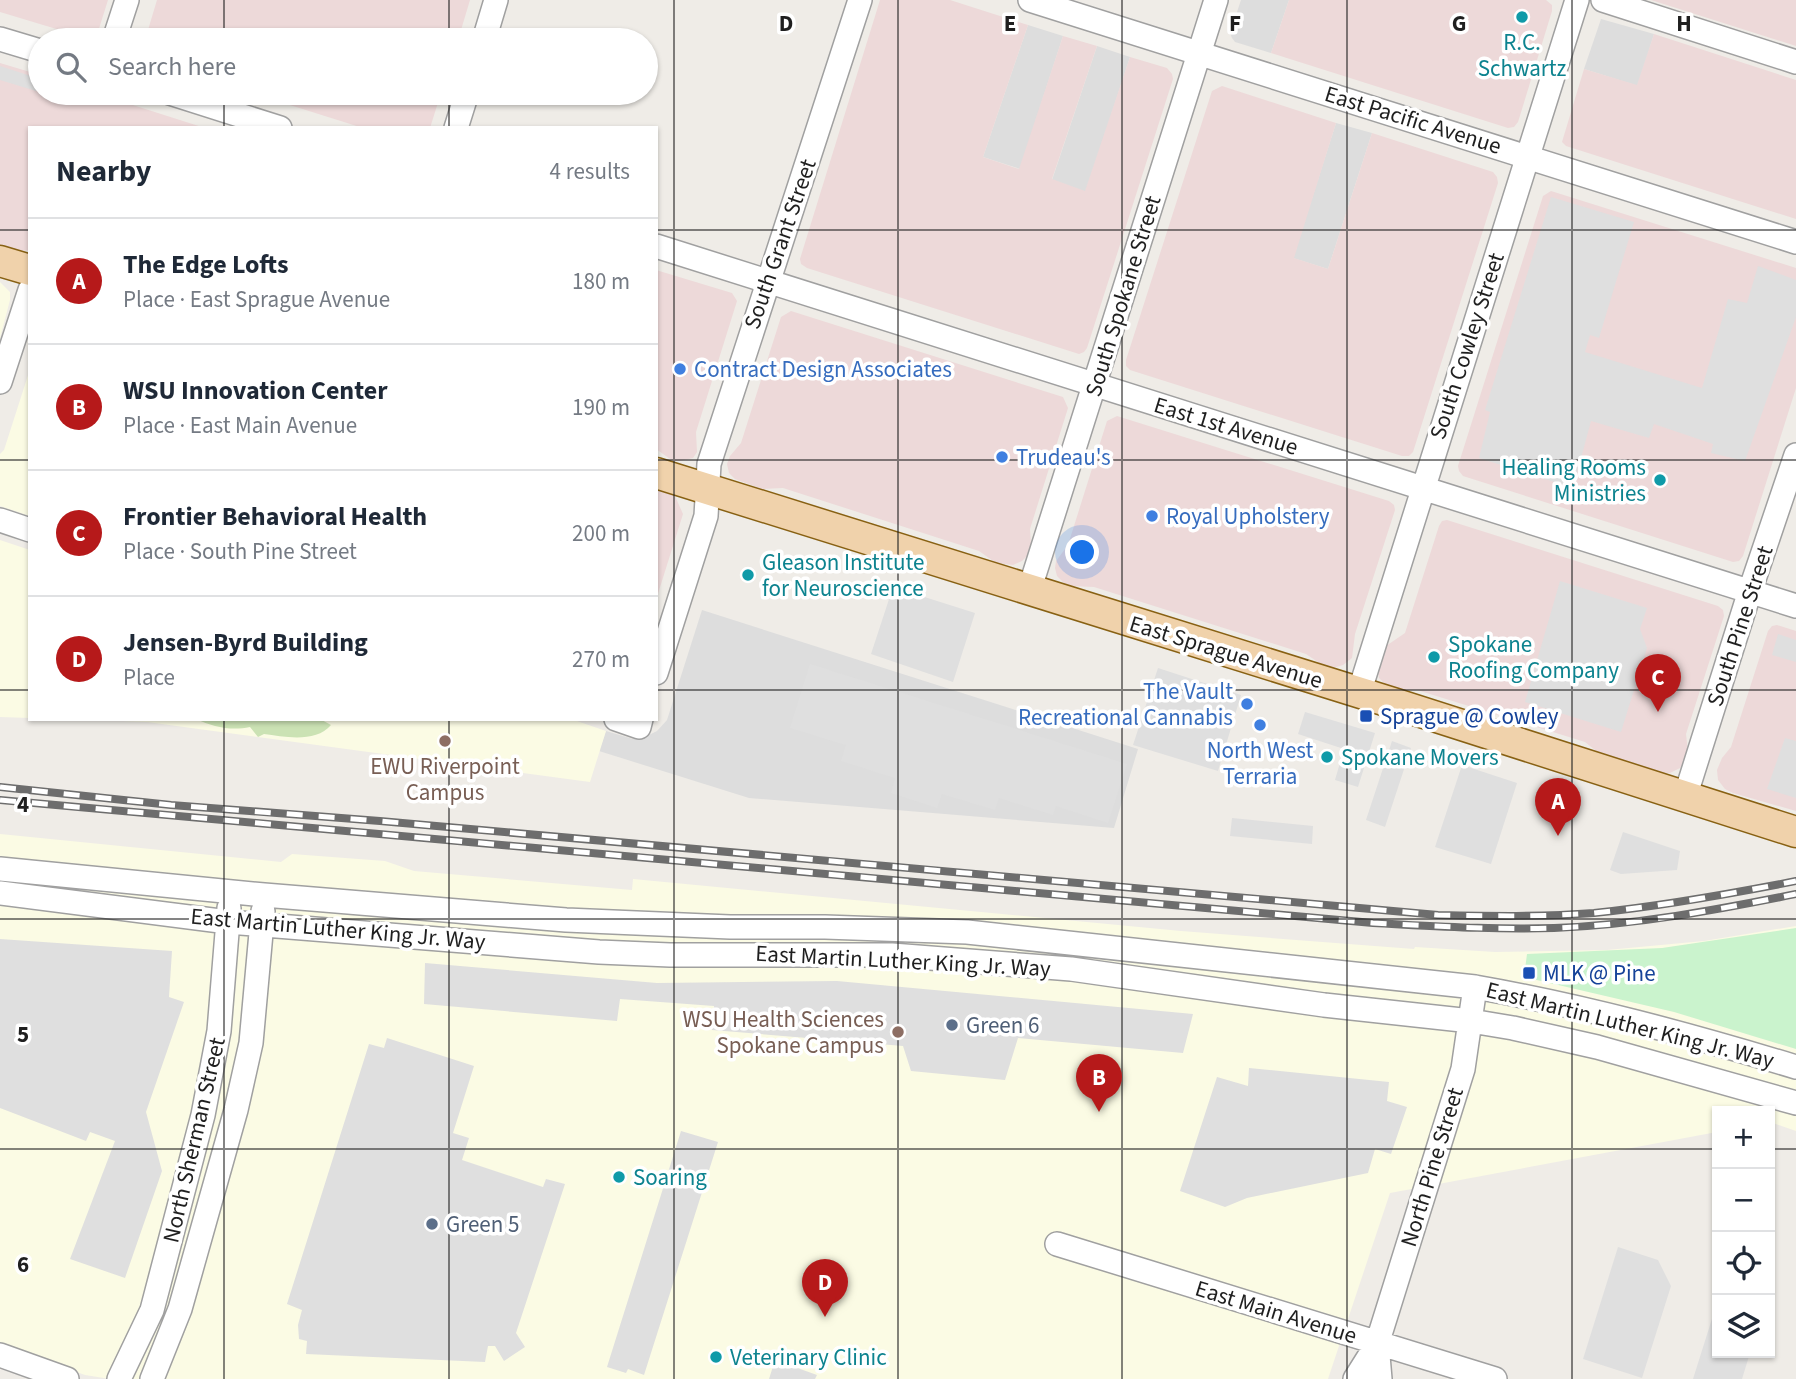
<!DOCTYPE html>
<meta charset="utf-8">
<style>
:root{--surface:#fff;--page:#f6f6f7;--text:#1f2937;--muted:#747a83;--line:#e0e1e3;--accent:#b6191a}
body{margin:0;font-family:"Source Sans 3",sans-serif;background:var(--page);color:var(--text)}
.controls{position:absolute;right:21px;bottom:21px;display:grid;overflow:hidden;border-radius:0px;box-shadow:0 2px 5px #0004}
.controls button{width:63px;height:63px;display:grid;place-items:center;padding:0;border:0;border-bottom:2px solid var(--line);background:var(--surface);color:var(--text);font:35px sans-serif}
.you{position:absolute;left:1083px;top:553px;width:24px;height:24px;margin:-18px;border:5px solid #fff;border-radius:50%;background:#1a73e8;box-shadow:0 0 0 10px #1a73e833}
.badge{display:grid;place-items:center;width:46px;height:46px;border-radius:50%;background:var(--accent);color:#fff;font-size:23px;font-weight:700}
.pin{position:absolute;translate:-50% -58px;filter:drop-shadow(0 2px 4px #0008)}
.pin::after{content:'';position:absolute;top:37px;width:24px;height:21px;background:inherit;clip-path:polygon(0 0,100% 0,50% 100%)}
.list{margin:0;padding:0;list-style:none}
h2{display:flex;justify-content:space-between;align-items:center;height:91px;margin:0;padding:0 28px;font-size:30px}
h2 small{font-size:23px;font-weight:400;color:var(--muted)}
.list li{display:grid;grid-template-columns:46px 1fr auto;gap:21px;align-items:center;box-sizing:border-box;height:126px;padding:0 28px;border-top:2px solid var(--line)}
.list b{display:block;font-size:26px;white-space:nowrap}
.list p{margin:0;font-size:23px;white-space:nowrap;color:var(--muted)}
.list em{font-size:23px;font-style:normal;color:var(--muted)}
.icon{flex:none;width:38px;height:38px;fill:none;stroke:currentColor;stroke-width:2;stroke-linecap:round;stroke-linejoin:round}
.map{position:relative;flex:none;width:1796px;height:1379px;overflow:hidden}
.search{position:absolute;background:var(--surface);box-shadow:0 2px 5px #0004;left:28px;top:28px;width:630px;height:77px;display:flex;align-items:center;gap:18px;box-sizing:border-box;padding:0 24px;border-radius:38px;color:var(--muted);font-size:26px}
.panel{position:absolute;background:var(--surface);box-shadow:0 2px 5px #0004;left:28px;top:126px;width:630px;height:595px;border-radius:0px}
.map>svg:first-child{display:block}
</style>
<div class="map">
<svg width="1796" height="1379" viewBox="0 0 1796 1379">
<rect width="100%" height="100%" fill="#efece7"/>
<path fill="#ddd" d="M1241,0h48l-18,53 -36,-11 -3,-4 -2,-5z
M1601,19l53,15 -16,52 -54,-17z
M1028,25l35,11 -43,133 -37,-12z
M1097,46l33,11 -44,135 -34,-12z
M1336,123l36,10 -44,136 -35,-11z
M702,610l436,139 -24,79 -365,-30 -150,-47 7,-20 27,8 10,-1 14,-7 10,-11z"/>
<path fill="#edd9d9" d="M0,0h108l-11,35 -4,5 -93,-28z
M157,0h313l-12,40h-313z
M880,0h70l78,25 -45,132 36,12 44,-133 34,10 -45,133 33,12 45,-134 37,11 5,6 1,5 -86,269 -3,4 -5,2 -272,-86 -6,-4 -1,-5z
M1289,0h257l6,5v6l-34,111 -4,5 -6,1 -237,-75z
M1651,0h145v46z
M1654,34l142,46v139l-230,-73 -4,-4 22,-73 53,16z
M0,63l40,12v18h55l110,35h-175v122l-18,2 -12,-4z
M1222,86l114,37 -42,135 34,11 44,-136 121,39 4,5 1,6 -85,269 -4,4h-7l-272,-86 -4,-4v-6l86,-269z
M252,93h189l-11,35h-67z
M1551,191l245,77v120l-53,168 -4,5 -6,1 -270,-86 -4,-5 -1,-5 85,-270z
M656,270l76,23 5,8 -41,131 1,20 -4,6 -13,3h-7l-17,-12z
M791,311l272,86 5,11 -38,121 1,16 -4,11 -5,5 -9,4 -17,-2 -17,-12 -196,-63 -21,1 -27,-10 -6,-6 -2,-9 3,-8 11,-13 40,-126z
M1117,416l272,85 5,4 1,5 -40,124 -3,24 -9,7 -10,3 -9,-2 -18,-12 -212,-67 -23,-1 -7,-3 -7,-7 -2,-8 1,-7 12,-16 39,-124z
M656,490l19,6 8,18 -27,86z
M1447,520l271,86 5,4 1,6 -38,118 2,18 -4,10 -4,6 -10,5h-9l-61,-19 -15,-12 -168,-52h-21l-9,-4 -8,-8 -2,-11 1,-9 8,-12 19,-13 34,-107 3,-5z
M1777,625l19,6v180l-63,-18 -8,-4 -7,-9 -1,-10 5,-12 9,-11 37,-116 4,-5z"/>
<path fill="#fbfbe4" d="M0,282l10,10v8l-10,38z
M30,369v147l-30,-10v-52l4,-4z
M0,540l30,10v168l-30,-1z
M73,719h498l35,12 -16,51 -443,-60z
M0,834l281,28 11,-8 93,7 29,10 218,19 1,-11 548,52 233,18 1,-2 80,5 112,-2 97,-9 92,-15v205l-26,-9v-11h-53v21l-327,61 -62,186h-1218l-25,-4 -85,-30z"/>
<path fill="#cbe2b4" d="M196,719h124l11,6c-15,18 -46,12 -67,9l-6,3 -8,-10c-19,4 -37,0 -54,-8z"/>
<path fill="#caf3cd" d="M1796,928v121l-122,-37 -150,-35 3,-23 135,-6z"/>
<path fill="#dfdfdf" d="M0,66l40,13 -4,12 -36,-11z
M1551,197l83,25 -35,116 -9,-3 -5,17 117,36 26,-89 19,4 11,-37 38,14v37l-51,144 -34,-8 2,-9 -59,-20 -5,14 -58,-17 -18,67 -94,-30 11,-46 -5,-2z
M1560,581l87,27 -7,21 7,19 -26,84 -96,-30z
M893,587l82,26 -22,69 -82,-28z
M1778,634l18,6v22l-24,-7z
M810,664l317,100 -19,59 -52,-17 -3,9 -54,-17 -4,12 -53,-16 -5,14 -46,-15 4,-15 -54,-17 5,-16 -56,-17z
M1158,668l83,27 -23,76 -85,-26z
M1305,712l70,21 -17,54 -23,-7 9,-31 -46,-15z
M1785,738l11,3v57l-29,-9z
M1392,741l19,7 -26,79 -19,-7z
M1462,765l55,18 -26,81 -56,-17z
M1232,818l81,8 -1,18 -82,-8z
M1623,832l57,19 -3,19 -56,4 -11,-4z
M0,939l172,12 -3,46 15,5 -38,110 16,59 -37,107 -55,-19 45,-118 -25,-9 -4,9 -86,-33z
M425,963l232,20 180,-2 356,33 -10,39 -165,-15 -13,42 -94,-9 -8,-25 -191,-16 2,-24 -94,-7 -3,22 -193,-17z
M387,1038l87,28 -21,67 16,5 -7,22 81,27 3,-8 19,5 -49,149 9,14 -21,14 -9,-15h-7l-3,16 -179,-8 1,-13 -8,-2 -1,-14 4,-15 -15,-6 82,-260 15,4z
M1249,1068l140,14 -2,19 20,6 -16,47 -16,-5 -7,24 -121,25 -22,9 -45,-16 37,-114 31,9z
M681,1131l37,11 -74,233 -16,-6 -2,4 -19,-6z
M1618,1247l40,13 13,26 -29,92 -59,-19z
M1716,1306l1,47h33l-8,26h-49z
M775,1360l42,15 -2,4h-46z"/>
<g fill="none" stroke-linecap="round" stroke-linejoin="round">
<defs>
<path id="minor" d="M1030,0l766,242
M1603,0l193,62
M0,39l40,12
M114,40l13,-40
M484,40l12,-40
M170,93l110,35
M456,128l11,-35
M656,246l1140,360
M0,382l30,-92
M0,520l30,10
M1029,591l187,-591
M656,673l50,-157 3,-52 151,-464
M1359,693l218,-693
M616,719l23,8 2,-8
M1685,797l65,-206 46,-136
M0,869l264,26 302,25 164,7h95l142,5 508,55c109,19 215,48 321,80
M0,893l228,29 371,30 71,3h222l179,14 253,36 147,16 42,7 84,19 199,56
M1057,1244l438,135
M1377,1344l3,35
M0,1355l67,24
M119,1379l33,-69 51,-195 16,-84 10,-123
M152,1379l28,-70 56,-199 15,-67 12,-132
M1355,1379l22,-35 86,-275 12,-82"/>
<path id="major" d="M0,261l30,9
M656,473l737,230 403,129"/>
</defs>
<use href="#minor" stroke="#a0a0a0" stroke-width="26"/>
<use href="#major" stroke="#886113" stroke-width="33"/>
<use href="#minor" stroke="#fff" stroke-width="23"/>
<use href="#major" stroke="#f0d2ab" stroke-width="30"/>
<defs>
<path id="rail" d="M0,787l171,18 209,16 1058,94c52,1 104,2 156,-2 68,-7 135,-19 202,-32
M0,800l1373,123c61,3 121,7 181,5 82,-3 162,-18 242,-34"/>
</defs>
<use href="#rail" stroke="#6d6d6d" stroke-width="8"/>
<use href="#rail" stroke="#fff" stroke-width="5" stroke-dasharray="16" stroke-linecap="butt"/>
</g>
<path fill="none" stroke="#1f1f1f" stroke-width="2" stroke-opacity="0.55" d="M224,0v40M449,0v40M674,0v1379M898,0v1379M1122,0v1379M1347,0v1379M1572,0v1379M224,93v35M449,93v35M0,230h30M656,230h1140M0,460h30M656,460h1140M0,690h30M656,690h1140M224,719v660M449,719v660M0,919h1796M0,1149h1717M1770,1149h26"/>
<g fill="#0f9aa8" stroke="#fff" stroke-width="2.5">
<circle cx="1522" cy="17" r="7"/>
<circle cx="1660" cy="480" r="7"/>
<circle cx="748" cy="575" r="7"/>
<circle cx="1434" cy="657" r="7"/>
<circle cx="1327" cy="757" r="7"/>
<circle cx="619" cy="1177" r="7"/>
<circle cx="716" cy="1357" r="7"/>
</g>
<g fill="#3f7fe0" stroke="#fff" stroke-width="2.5">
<circle cx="680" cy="369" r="7"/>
<circle cx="1002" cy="457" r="7"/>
<circle cx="1152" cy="516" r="7"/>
<circle cx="1247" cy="704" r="7"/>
<circle cx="1260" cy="725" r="7"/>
</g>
<g fill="#1a4fb4" stroke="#fff" stroke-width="2.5">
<rect x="1359" y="709" width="14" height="14" rx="3.5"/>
<rect x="1522" y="966" width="14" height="14" rx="3.5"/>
</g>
<g fill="#8d6e63" stroke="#fff" stroke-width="2.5">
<circle cx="445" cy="741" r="7"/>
<circle cx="898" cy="1032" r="7"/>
</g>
<g fill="#5c6f8a" stroke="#fff" stroke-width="2.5">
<circle cx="952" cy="1025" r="7"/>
<circle cx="432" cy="1224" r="7"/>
</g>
<g text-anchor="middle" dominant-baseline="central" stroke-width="7" stroke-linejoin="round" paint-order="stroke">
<g font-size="23" fill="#0d838f" stroke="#fff" text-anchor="start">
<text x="1522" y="42" text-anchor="middle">R.C.<tspan x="1522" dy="26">Schwartz</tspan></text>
<text x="1646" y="467" text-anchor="end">Healing Rooms<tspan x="1646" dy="26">Ministries</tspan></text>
<text x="762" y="562">Gleason Institute<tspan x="762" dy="26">for Neuroscience</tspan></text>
<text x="1448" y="644">Spokane<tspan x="1448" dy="26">Roofing Company</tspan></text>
<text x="1341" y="757">Spokane Movers</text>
<text x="633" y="1177">Soaring</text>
<text x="730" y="1357">Veterinary Clinic</text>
</g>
<g font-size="23" fill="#1f1f1f" stroke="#fff">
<text transform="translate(1413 120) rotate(17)">East Pacific Avenue</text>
<text transform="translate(780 244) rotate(-71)">South Grant Street</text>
<text transform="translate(1123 296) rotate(-73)">South Spokane Street</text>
<text transform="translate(1467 346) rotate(-72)">South Cowley Street</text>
<text transform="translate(1226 426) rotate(17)">East 1st Avenue</text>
<text transform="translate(1740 626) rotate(-72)">South Pine Street</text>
<text transform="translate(1226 652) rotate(17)">East Sprague Avenue</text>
<text transform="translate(338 929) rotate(5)">East Martin Luther King Jr. Way</text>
<text transform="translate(903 961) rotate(3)">East Martin Luther King Jr. Way</text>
<text transform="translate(1630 1025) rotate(14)">East Martin Luther King Jr. Way</text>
<text transform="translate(194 1140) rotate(-77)">North Sherman Street</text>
<text transform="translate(1432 1167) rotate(-73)">North Pine Street</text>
<text transform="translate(1276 1312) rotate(17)">East Main Avenue</text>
</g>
<g font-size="23" fill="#366cbe" stroke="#fff" text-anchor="start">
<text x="694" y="369">Contract Design Associates</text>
<text x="1016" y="457">Trudeau's</text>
<text x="1166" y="516">Royal Upholstery</text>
<text x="1233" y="691" text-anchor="end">The Vault<tspan x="1233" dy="26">Recreational Cannabis</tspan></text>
<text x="1260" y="750" text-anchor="middle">North West<tspan x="1260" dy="26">Terraria</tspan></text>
</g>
<g font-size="23" fill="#164399" stroke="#fff" text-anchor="start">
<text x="1380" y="716">Sprague @ Cowley</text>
<text x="1543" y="973">MLK @ Pine</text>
</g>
<g font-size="23" fill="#785e54" stroke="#fff">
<text x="445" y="766">EWU Riverpoint<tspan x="445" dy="26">Campus</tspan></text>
<text x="884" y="1019" text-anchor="end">WSU Health Sciences<tspan x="884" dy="26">Spokane Campus</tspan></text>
</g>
<g font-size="23" fill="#4e5e75" stroke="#fff" text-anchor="start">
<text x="966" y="1025">Green 6</text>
<text x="446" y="1224">Green 5</text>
</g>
</g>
<g font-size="23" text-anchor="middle" font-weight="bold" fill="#1f1f1f" stroke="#fff" stroke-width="7" stroke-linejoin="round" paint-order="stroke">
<text x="786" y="31">D</text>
<text x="1010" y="31">E</text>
<text x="1235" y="31">F</text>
<text x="1459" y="31">G</text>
<text x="1684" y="31">H</text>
<text x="23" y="812">4</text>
<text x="23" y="1042">5</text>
<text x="23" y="1272">6</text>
</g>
</svg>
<div class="controls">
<button>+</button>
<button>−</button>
<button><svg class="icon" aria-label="locate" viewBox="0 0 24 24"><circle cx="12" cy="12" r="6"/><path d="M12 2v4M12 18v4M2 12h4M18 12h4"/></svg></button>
<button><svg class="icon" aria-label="layers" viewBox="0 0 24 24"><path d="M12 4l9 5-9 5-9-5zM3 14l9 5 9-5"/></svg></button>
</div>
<div class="you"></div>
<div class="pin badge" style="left:1558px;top:836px">A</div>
<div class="pin badge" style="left:1099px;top:1112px">B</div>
<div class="pin badge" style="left:1658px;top:712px">C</div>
<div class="pin badge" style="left:825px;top:1317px">D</div>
<div class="search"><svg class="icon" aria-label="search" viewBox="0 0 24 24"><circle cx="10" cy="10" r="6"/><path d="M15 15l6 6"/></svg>Search here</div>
<section class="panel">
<h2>Nearby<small>4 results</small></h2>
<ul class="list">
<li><span class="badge">A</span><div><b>The Edge Lofts</b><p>Place · East Sprague Avenue</p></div><em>180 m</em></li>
<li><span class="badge">B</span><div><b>WSU Innovation Center</b><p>Place · East Main Avenue</p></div><em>190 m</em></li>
<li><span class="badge">C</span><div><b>Frontier Behavioral Health</b><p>Place · South Pine Street</p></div><em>200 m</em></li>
<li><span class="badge">D</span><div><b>Jensen-Byrd Building</b><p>Place</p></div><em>270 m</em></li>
</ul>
</section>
</div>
